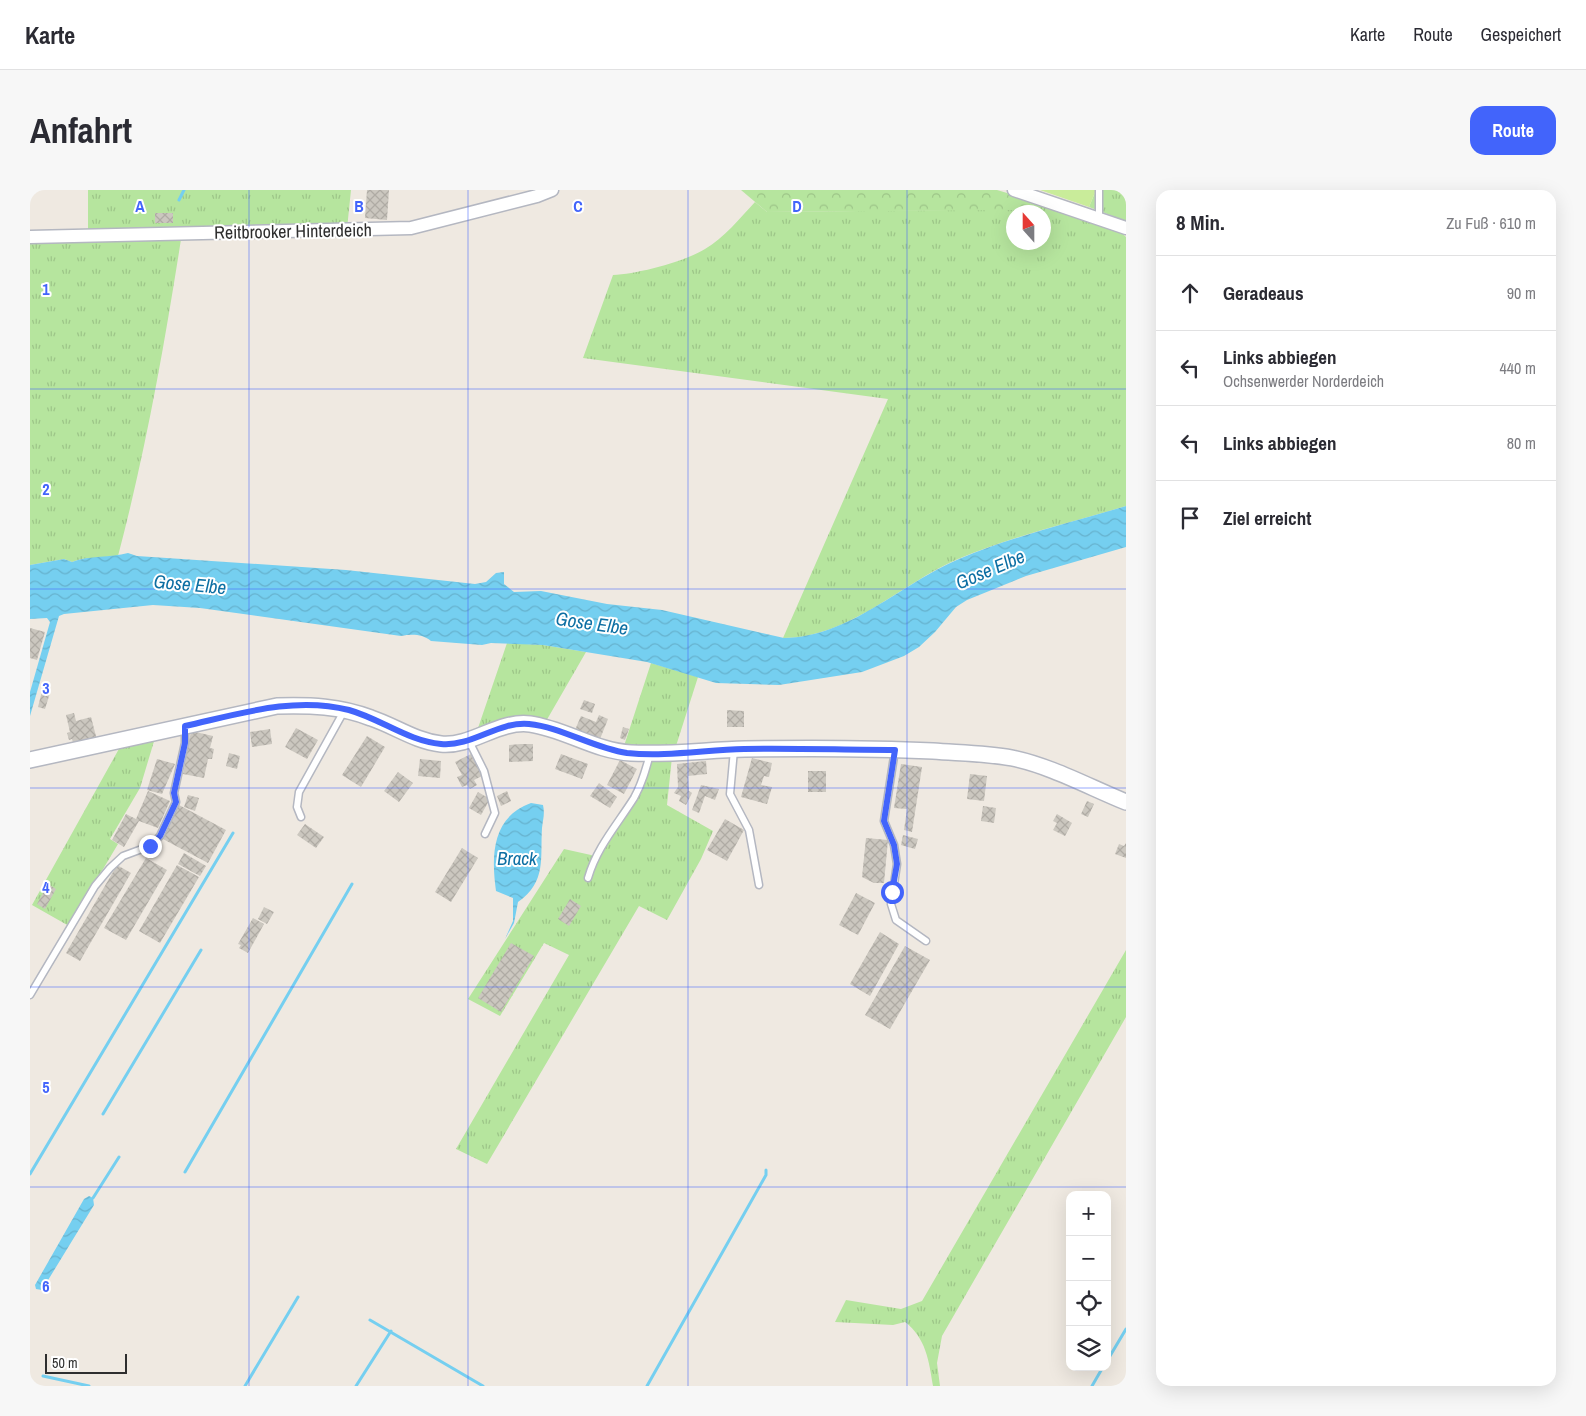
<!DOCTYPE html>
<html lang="de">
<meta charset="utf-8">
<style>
:root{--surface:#fff;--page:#f7f7f7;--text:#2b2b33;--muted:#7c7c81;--line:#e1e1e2;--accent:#4264fb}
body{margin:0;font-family:"Archivo Narrow",sans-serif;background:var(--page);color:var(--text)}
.controls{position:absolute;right:15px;bottom:15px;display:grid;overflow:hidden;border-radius:10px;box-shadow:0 5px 20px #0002}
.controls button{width:45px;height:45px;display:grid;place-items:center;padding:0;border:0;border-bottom:1px solid var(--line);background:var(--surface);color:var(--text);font:25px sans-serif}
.compass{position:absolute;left:976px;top:15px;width:45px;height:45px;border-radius:50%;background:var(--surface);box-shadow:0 5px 20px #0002;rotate:339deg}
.scale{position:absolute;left:15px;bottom:12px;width:82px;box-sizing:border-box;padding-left:5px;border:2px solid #2e2e2e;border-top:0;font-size:14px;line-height:18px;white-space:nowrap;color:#2e2e2e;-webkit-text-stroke:4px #fff;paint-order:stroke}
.stop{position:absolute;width:15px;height:15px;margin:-11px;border:4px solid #4264fb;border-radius:50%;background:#fff}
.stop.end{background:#4264fb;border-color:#fff;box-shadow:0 1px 5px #0008}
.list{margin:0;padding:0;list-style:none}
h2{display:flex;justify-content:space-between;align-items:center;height:65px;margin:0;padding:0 20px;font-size:21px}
h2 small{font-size:16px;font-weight:400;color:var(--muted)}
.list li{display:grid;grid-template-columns:32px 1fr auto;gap:15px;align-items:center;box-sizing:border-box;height:75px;padding:0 20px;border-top:1px solid var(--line)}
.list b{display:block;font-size:19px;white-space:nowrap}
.list p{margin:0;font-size:16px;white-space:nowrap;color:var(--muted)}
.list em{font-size:16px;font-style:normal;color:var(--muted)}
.icon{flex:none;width:28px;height:28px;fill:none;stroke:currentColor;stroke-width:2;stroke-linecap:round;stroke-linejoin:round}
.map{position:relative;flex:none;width:1096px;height:1196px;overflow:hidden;border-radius:15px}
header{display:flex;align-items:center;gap:30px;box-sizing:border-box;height:70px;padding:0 25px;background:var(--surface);border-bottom:1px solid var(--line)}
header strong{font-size:24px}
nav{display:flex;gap:28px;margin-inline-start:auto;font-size:18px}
.intro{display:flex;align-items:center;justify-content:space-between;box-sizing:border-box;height:120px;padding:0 30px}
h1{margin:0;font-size:35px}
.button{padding:12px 22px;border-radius:15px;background:var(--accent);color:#fff;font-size:18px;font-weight:700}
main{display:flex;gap:30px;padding:0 30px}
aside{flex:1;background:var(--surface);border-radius:15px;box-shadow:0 5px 20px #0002}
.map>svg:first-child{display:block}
</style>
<header>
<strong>Karte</strong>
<nav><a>Karte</a><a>Route</a><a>Gespeichert</a></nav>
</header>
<div class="intro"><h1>Anfahrt</h1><a class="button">Route</a></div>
<main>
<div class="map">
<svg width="1096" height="1196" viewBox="0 0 1096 1196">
<defs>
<pattern id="grass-tufts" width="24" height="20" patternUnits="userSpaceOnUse" patternTransform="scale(1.25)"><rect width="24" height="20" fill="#b6e59e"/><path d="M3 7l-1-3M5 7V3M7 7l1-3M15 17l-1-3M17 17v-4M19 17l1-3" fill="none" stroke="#9dc588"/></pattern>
<pattern id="forest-crowns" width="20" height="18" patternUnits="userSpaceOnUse" patternTransform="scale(1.25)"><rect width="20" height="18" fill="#b6e59e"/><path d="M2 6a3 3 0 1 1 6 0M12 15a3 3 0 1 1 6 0" fill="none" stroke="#9dc588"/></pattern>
<pattern id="water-waves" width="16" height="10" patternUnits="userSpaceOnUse" patternTransform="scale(1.25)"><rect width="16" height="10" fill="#75cff0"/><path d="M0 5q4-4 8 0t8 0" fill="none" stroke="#66b2ce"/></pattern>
<pattern id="building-cross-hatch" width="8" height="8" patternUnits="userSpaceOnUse" patternTransform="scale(1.25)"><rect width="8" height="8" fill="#cbc7bf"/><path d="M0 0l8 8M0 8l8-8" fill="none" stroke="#afaba4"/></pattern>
</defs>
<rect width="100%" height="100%" fill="#efe9e1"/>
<path fill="url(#grass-tufts)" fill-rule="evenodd" d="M58,0h263l-4,39h-259z
M1066,0h30v31l-37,-14z
M1000,10l90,31 6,6v269c-56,17 -114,30 -168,53 -58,25 -109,79 -175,79l105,-239 -305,-41 30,-83c24,-1 71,-13 92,-26 19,-11 35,-31 50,-47l12,10 265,-3zM984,22h30v30h-30z
M152,43c-17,109 -36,217 -64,323l-37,3 -9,3 -8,-3 -34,6v-330z
M477,453l36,2 43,7 -41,71 -68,8z
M621,473l47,14 -22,69h-52z
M125,548l-15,50 -30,51 8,5 -49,82 -37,-21 88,-158z
M642,567l-5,48 46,26 -12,28 -34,61 -28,-14 -152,258 -31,-15 113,-194 -25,-12 -44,73 -32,-17 96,-150 36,8 22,-36 27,-61z
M1096,760v67l-184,319 -5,27 3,23h-7c-4,-25 -7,-48 -28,-64l-12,3 -58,-3 11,-22 55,9 21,-8z"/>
<path fill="url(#forest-crowns)" d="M711,0h256l33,10 2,10 -265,2z"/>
<path fill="#c9ec9a" d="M1010,0h56l-7,17z"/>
<path fill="url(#water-waves)" d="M1096,316v41l-100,29 -59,24 -11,7 -21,25 -16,15 -15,9 -42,16 -83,13 -63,-2 -69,-21 -104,-17 -52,-2 -9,2 -51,-4c-9,-7 -19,-7 -30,-5l-201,-28 -47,-3 -89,9 -5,2 -29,100v-24l20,-70 -3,-4 -17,1v-54l34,-6 8,3c18,-7 38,-4 56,-9l9,3 209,14 129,14 11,-2 10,-9 8,-1v12l10,8 27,-1 66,13 55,6 122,28c66,-1 116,-54 175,-79 54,-23 111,-36 167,-53z
M501,613l12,2c2,9 0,14 -1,23 -2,29 5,54 -24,74l-4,21 -9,16 8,-18v-23l-17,-7c-5,-36 -4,-74 35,-88z
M59,1006l4,2 1,7 -52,85 -6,-1 -1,-4 49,-86z"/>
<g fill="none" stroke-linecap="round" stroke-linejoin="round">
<path stroke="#75cff0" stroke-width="3" d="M149,10l5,-10
M73,924l98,-164
M155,982l167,-288
M0,984l203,-341
M63,1008l26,-41
M340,1130l113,66
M1077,1171l19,-32
M13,1186l46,10
M215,1196l53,-89
M326,1196l35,-55
M617,1196l119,-211v-5
M1062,1196l11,-19"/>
</g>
<path fill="url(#building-cross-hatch)" d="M337,0h22l-2,30 -22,-2z
M125,23h18v10h-18z
M0,438l15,4 -8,28 -7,-2z
M12,501l8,2 -5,16 -7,-2z
M554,510l11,4 -3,9 -12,-4z
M697,520l17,1v16h-17z
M44,523l2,8 15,-4 6,23 -23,6 -2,-7 -3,1 -2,-7 3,-1 -4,-17z
M569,525l9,4 -8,20 -25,-9 6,-14 15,6z
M593,537l6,2 -4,11 -5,-2z
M266,538l22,12 -11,19 -22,-12z
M240,539l2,15 -20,3 -2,-15z
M161,541l22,5 -3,12 4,1 -2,10h-4l-4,19 -21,-4z
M337,546l18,11 -24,40 -19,-12z
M491,554h12v17l-24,1v-17z
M199,563l11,3 -3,13 -11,-3z
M441,564l11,22 -8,4 3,5 -7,4 -3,-4 -5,2 -5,-10 5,-2 -7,-13z
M531,564l27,10 -6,15 -27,-10z
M722,568l20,5 -3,14 -5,-1 -3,9 11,2 -5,17 -26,-7z
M127,569l18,5 -13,30 -15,-4z
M390,569l21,2 -1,17 -22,-2z
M590,570l17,9 -13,25 -17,-9z
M676,571l1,13 -19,2 1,15 3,2 -6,12 -7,-4 2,-5 -7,-3 4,-6 -1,-23z
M871,574l21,3 -10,65 -8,-2 3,-21 -13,-1z
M778,581h18v21h-18z
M368,582l15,11 -14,19 -15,-11z
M940,584l17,2 -3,25 -17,-2z
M569,593l18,14 -7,11 -20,-12z
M671,595l18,4 -4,11 -10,-4 -6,17 -7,-3z
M118,601l22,10 -12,27 -19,-7 -15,26 -12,-7 14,-26 10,5z
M477,601l4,10 -10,5 -4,-10z
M448,602l12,7 -9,16 -12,-7z
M158,605l11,3 -4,13 -11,-4z
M1057,611l7,3 -6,13 -7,-3z
M149,615l47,25 -18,33 -47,-25z
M953,616l13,2 -2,15 -13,-2z
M1027,624l15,9 -7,13 -12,-6 4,-7 -4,-2z
M695,629l19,11 -17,31 -20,-11z
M275,634l19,13 -8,11 -19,-13z
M873,645l15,4 -3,10 -14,-4z
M836,648l22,2 -4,43h-10l-12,-6z
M1096,653v15l-11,-4 4,-10 5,2z
M432,658l16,10 -27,44 -16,-10z
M154,663l22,13 -6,10 -22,-12z
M116,668l21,12 -41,70 -22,-12z
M87,675l14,8 -51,88 -14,-8z
M147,675l22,12 -39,66 -21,-12z
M18,694l8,5 -11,20 -8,-5z
M826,703l19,10 -17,32 -19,-10z
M540,709l11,7 -12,20 -11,-7z
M234,717l10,5 -7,12 -9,-5z
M223,728l11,6 -16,29 -9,-5 2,-3 -3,-1z
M850,742l19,12 -29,52 -20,-12z
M481,753l23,13 -33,56 -23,-14z
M875,756l25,14 -40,69 -25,-14z"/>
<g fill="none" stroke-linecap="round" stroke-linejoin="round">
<defs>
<path id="service" d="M1069,0v28
M439,551l15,30 11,42 -10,21
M704,560l-4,44 19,36 10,55
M865,560l-11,71 10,24 3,19 -6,40 5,16 30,21
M271,627l-4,-10 2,-15 45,-81
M558,688c9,-31 29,-53 46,-80 8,-14 12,-29 16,-44
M0,805l65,-109 15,-18 13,-12 27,-10 10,-10 16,-34 -2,-9 11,-50v-16"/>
<path id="minor" d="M984,0l112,38
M0,47l381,-9 126,-32 15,-6"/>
<path id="tertiary" d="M0,570l247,-54c33,-1 63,0 94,12 24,8 44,23 70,26 31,3 57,-24 89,-20 35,5 65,27 101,29 38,2 76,-3 114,-4 62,-1 126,-1 188,2 26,2 53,2 79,7 39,8 77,29 114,44"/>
</defs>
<use href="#service" stroke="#b4b7c1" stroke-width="9"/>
<use href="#minor" stroke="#b4b7c1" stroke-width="15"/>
<use href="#tertiary" stroke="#b4b7c1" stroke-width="18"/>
<use href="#service" stroke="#fff" stroke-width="6"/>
<use href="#minor" stroke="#fff" stroke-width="12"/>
<use href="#tertiary" stroke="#fff" stroke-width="15"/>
</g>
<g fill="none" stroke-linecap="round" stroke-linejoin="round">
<path stroke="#4264fb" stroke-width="6" d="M120,656l10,-10 16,-34 -2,-9 11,-50v-17c54,-12 109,-30 164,-16 32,9 59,31 92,34 31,3 57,-23 88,-20 32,3 64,24 98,29 38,4 78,-3 117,-4 50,-1 101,1 151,1l-11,71 10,24 3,19 -5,28"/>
</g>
<path fill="none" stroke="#4264fb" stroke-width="1" stroke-opacity="0.55" d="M219,0v1196M438,0v1196M658,0v1196M877,0v1196M0,199h1096M0,399h1096M0,598h1096M0,797h1096M0,997h1096"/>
<g text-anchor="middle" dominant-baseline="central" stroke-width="4" stroke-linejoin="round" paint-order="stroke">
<g font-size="18" fill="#2e2e2e" stroke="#fff">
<text transform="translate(263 41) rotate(-1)">Reitbrooker Hinterdeich</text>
</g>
<g font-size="19" font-style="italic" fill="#0d6fa3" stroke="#fff">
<text transform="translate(960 379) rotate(-23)">Gose Elbe</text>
<text transform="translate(160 394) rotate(5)">Gose Elbe</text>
<text transform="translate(562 433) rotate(8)">Gose Elbe</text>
<text x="487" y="668">Brack</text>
</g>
</g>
<g font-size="16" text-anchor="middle" font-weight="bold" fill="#4264fb" stroke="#fff" stroke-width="4" stroke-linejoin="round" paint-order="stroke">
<text x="110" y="22">A</text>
<text x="329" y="22">B</text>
<text x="548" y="22">C</text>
<text x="767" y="22">D</text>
<text x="16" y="105">1</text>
<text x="16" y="305">2</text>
<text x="16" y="504">3</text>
<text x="16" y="703">4</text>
<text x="16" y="903">5</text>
<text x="16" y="1102">6</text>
</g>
</svg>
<div class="controls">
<button>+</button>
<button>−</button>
<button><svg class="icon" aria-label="locate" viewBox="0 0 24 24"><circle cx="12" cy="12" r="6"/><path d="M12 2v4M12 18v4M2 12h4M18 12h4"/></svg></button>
<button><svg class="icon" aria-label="layers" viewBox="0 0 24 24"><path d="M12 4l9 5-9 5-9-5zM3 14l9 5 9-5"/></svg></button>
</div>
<svg class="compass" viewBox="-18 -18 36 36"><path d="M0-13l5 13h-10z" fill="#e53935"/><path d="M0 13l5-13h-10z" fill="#7c7c81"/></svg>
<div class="scale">50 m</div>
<div class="stop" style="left:862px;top:702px"></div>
<div class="stop end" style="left:120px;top:656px"></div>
</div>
<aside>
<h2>8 Min.<small>Zu Fuß · 610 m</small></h2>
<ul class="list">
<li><svg class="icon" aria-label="ahead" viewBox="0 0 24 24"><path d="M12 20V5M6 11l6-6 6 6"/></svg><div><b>Geradeaus</b></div><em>90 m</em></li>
<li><svg class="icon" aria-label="left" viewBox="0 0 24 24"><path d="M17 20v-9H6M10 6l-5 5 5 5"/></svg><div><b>Links abbiegen</b><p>Ochsenwerder Norderdeich</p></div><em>440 m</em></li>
<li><svg class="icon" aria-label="left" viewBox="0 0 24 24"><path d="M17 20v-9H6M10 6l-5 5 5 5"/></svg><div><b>Links abbiegen</b></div><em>80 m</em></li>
<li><svg class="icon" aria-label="arrive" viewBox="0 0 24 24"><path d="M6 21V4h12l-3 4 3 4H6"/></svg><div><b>Ziel erreicht</b></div></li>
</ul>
</aside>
</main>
